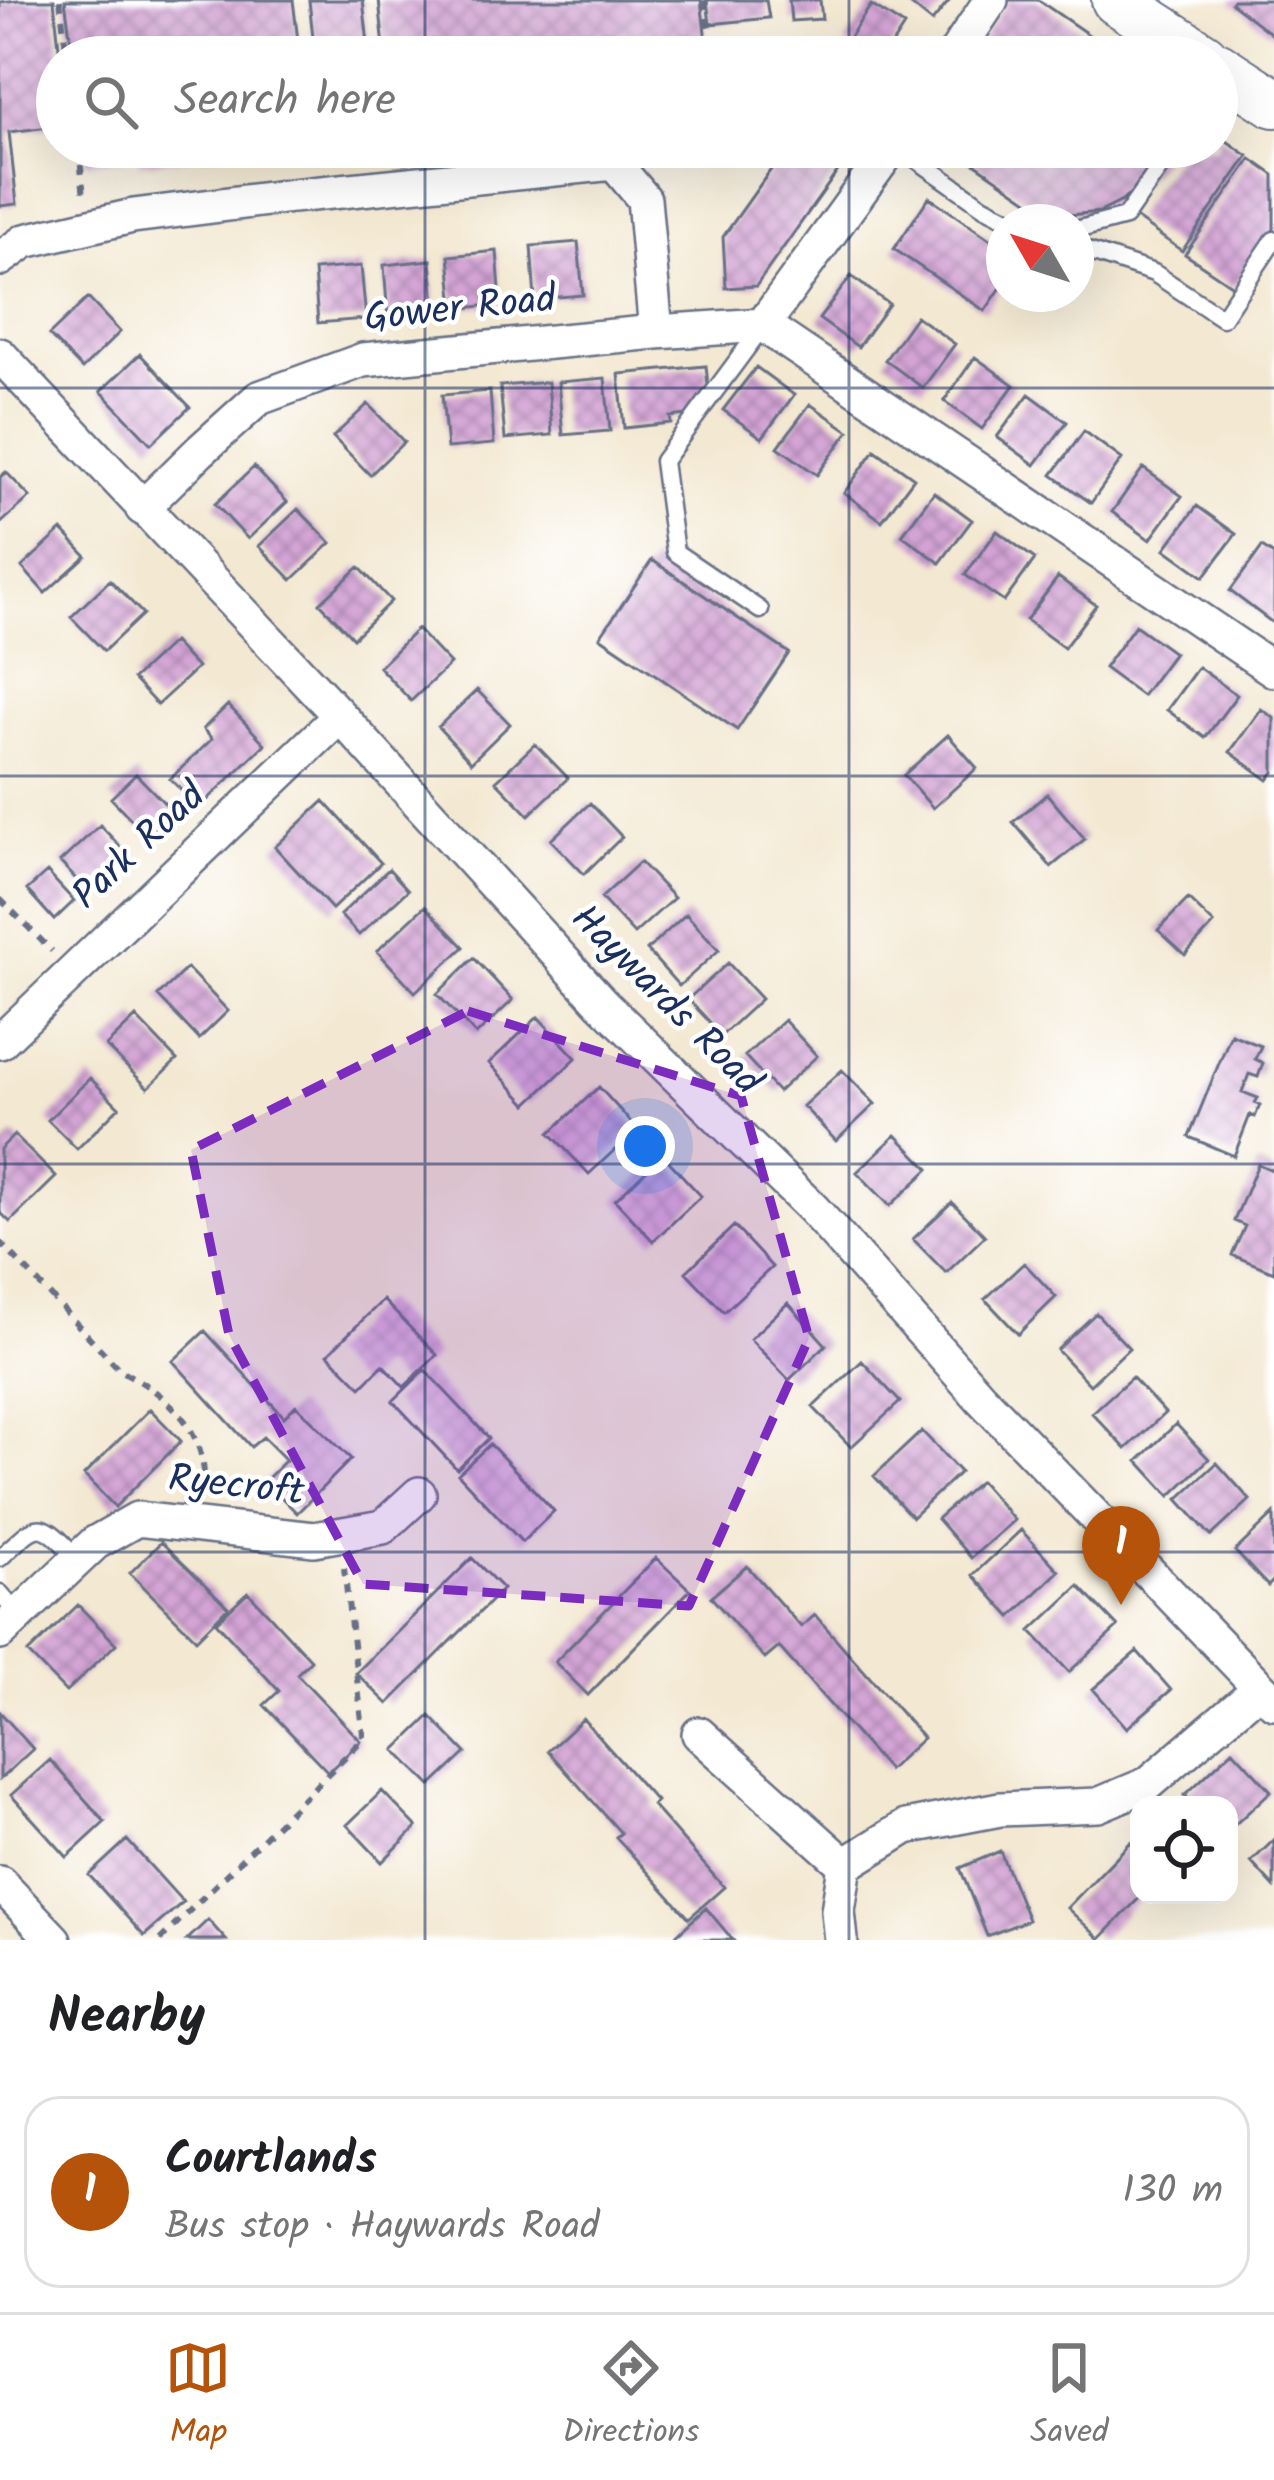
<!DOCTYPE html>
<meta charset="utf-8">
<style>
:root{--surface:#fff;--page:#f2f2f2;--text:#202124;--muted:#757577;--line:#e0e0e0;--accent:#b45309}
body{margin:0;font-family:Kalam,sans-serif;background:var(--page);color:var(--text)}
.controls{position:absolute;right:36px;bottom:36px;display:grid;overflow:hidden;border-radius:24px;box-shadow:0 12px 48px #0002}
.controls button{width:108px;height:108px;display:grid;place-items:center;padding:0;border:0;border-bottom:3px solid var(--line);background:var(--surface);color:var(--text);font:60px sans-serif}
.compass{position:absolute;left:986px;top:204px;width:108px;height:108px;border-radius:50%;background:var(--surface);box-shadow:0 12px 48px #0002;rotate:309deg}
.you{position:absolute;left:645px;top:1146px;width:42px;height:42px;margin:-30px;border:9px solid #fff;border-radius:50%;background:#1a73e8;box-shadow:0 0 0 18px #1a73e833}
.badge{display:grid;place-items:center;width:78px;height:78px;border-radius:50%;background:var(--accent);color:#fff;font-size:39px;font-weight:700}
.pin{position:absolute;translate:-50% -99px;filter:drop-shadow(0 3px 6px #0008)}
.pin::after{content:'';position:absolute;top:63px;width:42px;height:36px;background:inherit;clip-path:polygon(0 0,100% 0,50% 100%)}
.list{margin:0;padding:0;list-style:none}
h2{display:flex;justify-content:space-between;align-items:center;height:156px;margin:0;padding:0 48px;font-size:51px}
h2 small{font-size:39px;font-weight:400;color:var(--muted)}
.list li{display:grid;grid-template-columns:78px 1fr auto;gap:36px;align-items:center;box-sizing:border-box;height:192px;margin:0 24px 24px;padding:0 24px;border:3px solid var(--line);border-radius:36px}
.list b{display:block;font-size:45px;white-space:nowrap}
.list p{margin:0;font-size:39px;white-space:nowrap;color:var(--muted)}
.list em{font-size:39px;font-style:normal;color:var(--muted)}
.icon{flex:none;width:66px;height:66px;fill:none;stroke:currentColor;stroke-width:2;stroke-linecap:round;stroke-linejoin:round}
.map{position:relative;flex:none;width:1274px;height:1940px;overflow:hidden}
.search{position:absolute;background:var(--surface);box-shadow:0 12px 48px #0002;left:36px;right:36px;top:36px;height:132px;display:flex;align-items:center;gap:30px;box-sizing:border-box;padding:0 42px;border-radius:66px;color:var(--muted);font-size:45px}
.sheet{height:372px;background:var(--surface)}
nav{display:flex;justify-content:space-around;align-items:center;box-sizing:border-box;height:168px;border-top:3px solid var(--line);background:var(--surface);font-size:33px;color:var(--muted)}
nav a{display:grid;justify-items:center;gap:6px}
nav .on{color:var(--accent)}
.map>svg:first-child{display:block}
</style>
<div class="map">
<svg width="1274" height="1940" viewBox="0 0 1274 1940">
<defs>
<pattern id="building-cross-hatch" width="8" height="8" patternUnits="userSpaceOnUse" patternTransform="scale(3)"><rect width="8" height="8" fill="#d4a4d5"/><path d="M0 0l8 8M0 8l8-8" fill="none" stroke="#ab86b0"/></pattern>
</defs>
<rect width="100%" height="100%" fill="#fff"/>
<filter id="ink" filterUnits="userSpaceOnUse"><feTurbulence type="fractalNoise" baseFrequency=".00833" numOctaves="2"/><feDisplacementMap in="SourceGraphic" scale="24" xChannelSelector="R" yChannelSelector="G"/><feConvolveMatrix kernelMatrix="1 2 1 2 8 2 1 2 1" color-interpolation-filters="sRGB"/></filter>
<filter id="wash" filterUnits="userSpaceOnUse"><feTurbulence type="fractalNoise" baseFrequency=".004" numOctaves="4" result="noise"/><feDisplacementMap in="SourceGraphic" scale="48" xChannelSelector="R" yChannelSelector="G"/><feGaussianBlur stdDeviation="2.7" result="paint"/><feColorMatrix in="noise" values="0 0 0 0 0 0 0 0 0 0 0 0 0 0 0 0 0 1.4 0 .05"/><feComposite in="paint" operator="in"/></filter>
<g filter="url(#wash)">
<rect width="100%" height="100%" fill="#f3e8d1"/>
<g id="blocks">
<path fill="url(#building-cross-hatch)" d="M18,0h36l6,57h-3v69l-48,6 8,72 -17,2v-204z
M65,0h228l7,57h-227z
M309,0h54l6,52 -6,-1 1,6h-49z
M379,0h322l7,57h-323z
M707,0h59l3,18 -59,6z
M789,0h31l2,19 -31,2z
M905,0h45l-18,22z
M1009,0h29l83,57h-151z
M1233,0h41v36l-43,-33z
M871,5l33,21 -20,31h-20l-19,-13z
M1217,134l31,22 -66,95 -48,-34 49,-70h34z
M84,147h165v3l-110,14v-8l-53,7z
M326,147h49l1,4 -48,6z
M787,147h29l26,18 -86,121 -30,2 -3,-51z
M951,147h219l-19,27 -29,27 -22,11 -31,3 -25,-4z
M1251,159l23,16v54l-40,58 -49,-33z
M929,197l75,52v34l-19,28 -91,-62z
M578,242l5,53 -48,4 -4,-53z
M497,251l4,53 -47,5 -5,-53z
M431,260l5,54 -48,4 -4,-53z
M361,266l5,53 -48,4 -4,-53z
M851,276l38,28 -31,43 -39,-28z
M88,298l32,34 -38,37 -33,-34z
M916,316l39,28 -32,44 -38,-28z
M140,354l50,53 -39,37 -50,-53z
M975,357l39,28 -32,44 -38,-28z
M706,366l2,19 -22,30 -16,2 1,6 -47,5 -5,-54z
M756,367l38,28 -32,43 -39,-28z
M605,378l5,53 -47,4 -5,-53z
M548,382l4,53 -47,4 -5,-53z
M490,391l4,53 -47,4 -5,-53z
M1029,394l38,28 -32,43 -38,-28z
M368,404l36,38 -34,33 -37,-38z
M810,404l39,27 -32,44 -39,-28z
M1084,431l38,28 -31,44 -39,-28z
M875,450l39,28 -32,43 -38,-28z
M254,467l33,35 -39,37 -33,-35z
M1143,468l39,28 -32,44 -38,-28z
M6,472l24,25 -30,27v-47z
M934,492l38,28 -32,43 -38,-28z
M1197,506l39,28 -32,43 -39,-28z
M298,509l33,34 -39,37 -33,-34z
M62,530l24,26 -41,37 -23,-26z
M997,531l38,28 -31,43 -39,-27z
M1262,547l12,8v69l-44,-33z
M652,560l137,93 -52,77 -137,-93z
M359,567l32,34 -38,37 -33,-35z
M1058,577l38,28 -32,43 -38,-28z
M110,580l33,34 -39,37 -33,-34z
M1135,625l39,28 -32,43 -38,-28z
M417,629l33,35 -39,37 -32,-34z
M173,642l24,26 -40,37 -24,-26z
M1198,667l39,28 -32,43 -38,-28z
M477,690l33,34 -39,38 -33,-35z
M228,705l37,39 -66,64 -29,-29 42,-40 -9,-10z
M1261,709l13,9v54l-6,8 -38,-28z
M948,735l29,33 -44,40 -29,-33z
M535,744l33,34 -39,37 -33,-34z
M136,774l37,38 -26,24 -36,-38z
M1047,794l38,45 -34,28 -38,-45z
M324,801l57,62 -49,46 -57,-62z
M590,803l32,34 -38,37 -33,-34z
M100,825l28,30 -40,37 -28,-30z
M640,862l34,36 -40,36 -33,-36z
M389,869l19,21 -49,45 -19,-20z
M47,872l27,29 -20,19 -27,-30z
M1188,899l26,25 -29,31 -27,-25z
M425,906l39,41 -49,45 -38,-41z
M686,914l33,36 -40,36 -32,-36z
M474,958l39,42 -37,35 -39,-41z
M728,963l33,36 -39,36 -34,-36z
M187,968l41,43 -29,28 -41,-43z
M136,1017l41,43 -29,28 -42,-42z
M538,1017l38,41 -49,46 -38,-41z
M784,1020l33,36 -39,36 -33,-36z
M1231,1034l30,12 -6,13 8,4 -5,14 -9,-3 -7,18 16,6 -3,5 5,2 -5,12 -5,-2 -16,41 -45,-19z
M842,1070l33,34 -39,37 -33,-35z
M90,1078l29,29 -42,42 -29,-29z
M599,1087l38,42 -48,45 -39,-41z
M14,1135l42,42 -46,45 -10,-10v-63z
M896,1135l33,34 -39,37 -33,-34z
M663,1155l38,41 -48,45 -38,-41z
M1258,1164l16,7v101l-42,-17 13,-29 -11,-5z
M952,1202l33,34 -39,37 -33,-34z
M734,1226l38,41 -48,45 -38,-40z
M1024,1263l32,34 -38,37 -33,-35z
M383,1300l54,55 -33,32 -21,-22 -22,22 -33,-33z
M788,1303l38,42 -37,35 -39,-41z
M1096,1313l33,35 -39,37 -33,-35z
M205,1331l79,86 12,-12 55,54 -54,54 -32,-32 21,-21 -23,-23 -12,10 -78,-86z
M862,1361l38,41 -49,45 -38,-40z
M425,1370l64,68 -32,31 -64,-68z
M1132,1377l33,36 -39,36 -34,-36z
M150,1409l31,32 -66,66 -31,-32z
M1176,1424l33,35 -39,37 -32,-35z
M922,1431l38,41 -48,45 -38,-41z
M490,1444l64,67 -32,31 -64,-68z
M1217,1463l33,37 -39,36 -33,-37z
M980,1481l34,39 -43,38 -34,-39z
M1274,1514v66l-6,6 -33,-35z
M1021,1530l38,41 -48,46 -38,-42z
M161,1542l67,65 -32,32 -66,-66z
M472,1558l31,31 -115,115 -32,-31z
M656,1558l34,32 -102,105 -33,-33z
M747,1566l54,61 14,-12 108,123 -35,32 -109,-123 -14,12 -54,-62z
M1079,1586l39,41 -49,45 -38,-41z
M248,1592l63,68 -14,14 64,67 -33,31 -64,-67 15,-14 -63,-69z
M78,1605l38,39 -50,48 -38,-39z
M1137,1651l34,39 -44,38 -34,-39z
M0,1712l33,37 -33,30z
M430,1716l36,37 -35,33 -36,-36z
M583,1719l73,82 -4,4 72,82 -35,31 -73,-81 5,-4 -73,-82z
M1233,1750l38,41 -42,39v-25h-35l-9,-10z
M50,1760l55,62 -38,35 -56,-62z
M382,1791l35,36 -35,35 -35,-37z
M127,1840l56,62 -39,34 -55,-61z
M1274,1840v47l-23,-25z
M1131,1842l8,8v45h3l-42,44 -33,-31z
M1000,1851l28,69 -41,16 -27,-68z
M706,1908l27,32h-62z
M208,1920l18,20h-39z"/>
</g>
</g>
<g filter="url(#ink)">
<use href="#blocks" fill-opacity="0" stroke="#677086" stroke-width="3"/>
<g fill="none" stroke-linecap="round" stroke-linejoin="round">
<defs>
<path id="service" d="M899,147l85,60 30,15
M1076,230l49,-13 49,-70
M1076,247l78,26 68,45 52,-78
M760,610l-85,-58 -12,-91 100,-135
M0,1558c41,-39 39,-40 78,1
M0,1593l19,22"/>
<path id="minor" d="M953,57l38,-57
M0,259l25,-18 108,-25 159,-20 322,-33 30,36 12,133
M763,325l129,-178
M0,355l340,361 262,287 211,206 168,189 293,304
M142,508l58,-57 59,-53 104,-38 293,-28 107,-7 511,345
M0,1042l340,-326
M0,1633l95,-90 42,-24 177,20 69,-12 36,-33
M699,1734l146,131 -7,46 3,29
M845,1865l61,-38 94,-18 98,-4 50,-21 112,-96
M0,1883l54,57"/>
<path id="secondary" d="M1116,0l88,57
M1217,66l57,37"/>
</defs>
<use href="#service" stroke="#677086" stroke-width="21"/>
<use href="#minor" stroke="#677086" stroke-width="38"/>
<use href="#secondary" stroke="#677086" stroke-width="52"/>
<path stroke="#677086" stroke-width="6" stroke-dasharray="9 9" stroke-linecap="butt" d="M60,0l7,57
M705,0l7,57
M79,147l5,50
M0,899l52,52
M0,1242l121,129c52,26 88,62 83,124
M160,1940l204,-202 -20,-170"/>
<use href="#service" stroke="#fff" stroke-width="16"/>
<use href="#minor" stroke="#fff" stroke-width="33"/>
<use href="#secondary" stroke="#fff" stroke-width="48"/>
</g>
</g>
<path fill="#7b2cbf" fill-opacity="0.2" stroke="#7b2cbf" stroke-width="9" stroke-dasharray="24 15" stroke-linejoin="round" d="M468,1011l273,85 68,242 -120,268 -326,-22 -134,-249 -38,-185z"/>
<path fill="none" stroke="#1b2f5e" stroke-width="3" stroke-opacity="0.55" d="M425,0v57M849,0v57M425,147v1793M849,147v1793M0,388h1274M0,776h1274M0,1164h1274M0,1552h1274"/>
<g text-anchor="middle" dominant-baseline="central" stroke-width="9" stroke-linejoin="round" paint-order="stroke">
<g font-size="39" fill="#1b2f5e" stroke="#fff">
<text transform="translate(460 310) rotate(-6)">Gower Road</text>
<text transform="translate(140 847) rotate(-43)">Park Road</text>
<text transform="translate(665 1001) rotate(45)">Haywards Road</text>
<text transform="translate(236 1487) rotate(6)">Ryecroft</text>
</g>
</g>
</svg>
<div class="controls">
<button><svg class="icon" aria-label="locate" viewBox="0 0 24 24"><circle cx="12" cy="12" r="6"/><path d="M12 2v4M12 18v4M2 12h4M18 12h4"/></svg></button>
</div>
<svg class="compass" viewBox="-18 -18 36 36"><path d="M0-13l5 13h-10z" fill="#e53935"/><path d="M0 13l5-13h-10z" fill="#757577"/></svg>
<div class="you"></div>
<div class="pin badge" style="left:1121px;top:1605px">1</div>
<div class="search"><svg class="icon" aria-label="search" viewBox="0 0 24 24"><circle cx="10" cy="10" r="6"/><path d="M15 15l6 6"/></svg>Search here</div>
</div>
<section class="sheet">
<h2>Nearby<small></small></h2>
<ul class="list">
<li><span class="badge">1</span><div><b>Courtlands</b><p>Bus stop · Haywards Road</p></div><em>130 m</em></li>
</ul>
</section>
<nav>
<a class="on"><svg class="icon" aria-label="map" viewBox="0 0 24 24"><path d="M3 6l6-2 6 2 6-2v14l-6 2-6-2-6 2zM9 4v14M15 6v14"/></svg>Map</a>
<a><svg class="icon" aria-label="directions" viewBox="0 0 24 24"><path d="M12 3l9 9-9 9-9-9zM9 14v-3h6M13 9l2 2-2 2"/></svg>Directions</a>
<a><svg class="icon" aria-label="saved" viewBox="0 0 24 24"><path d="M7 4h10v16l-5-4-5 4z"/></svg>Saved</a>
</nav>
